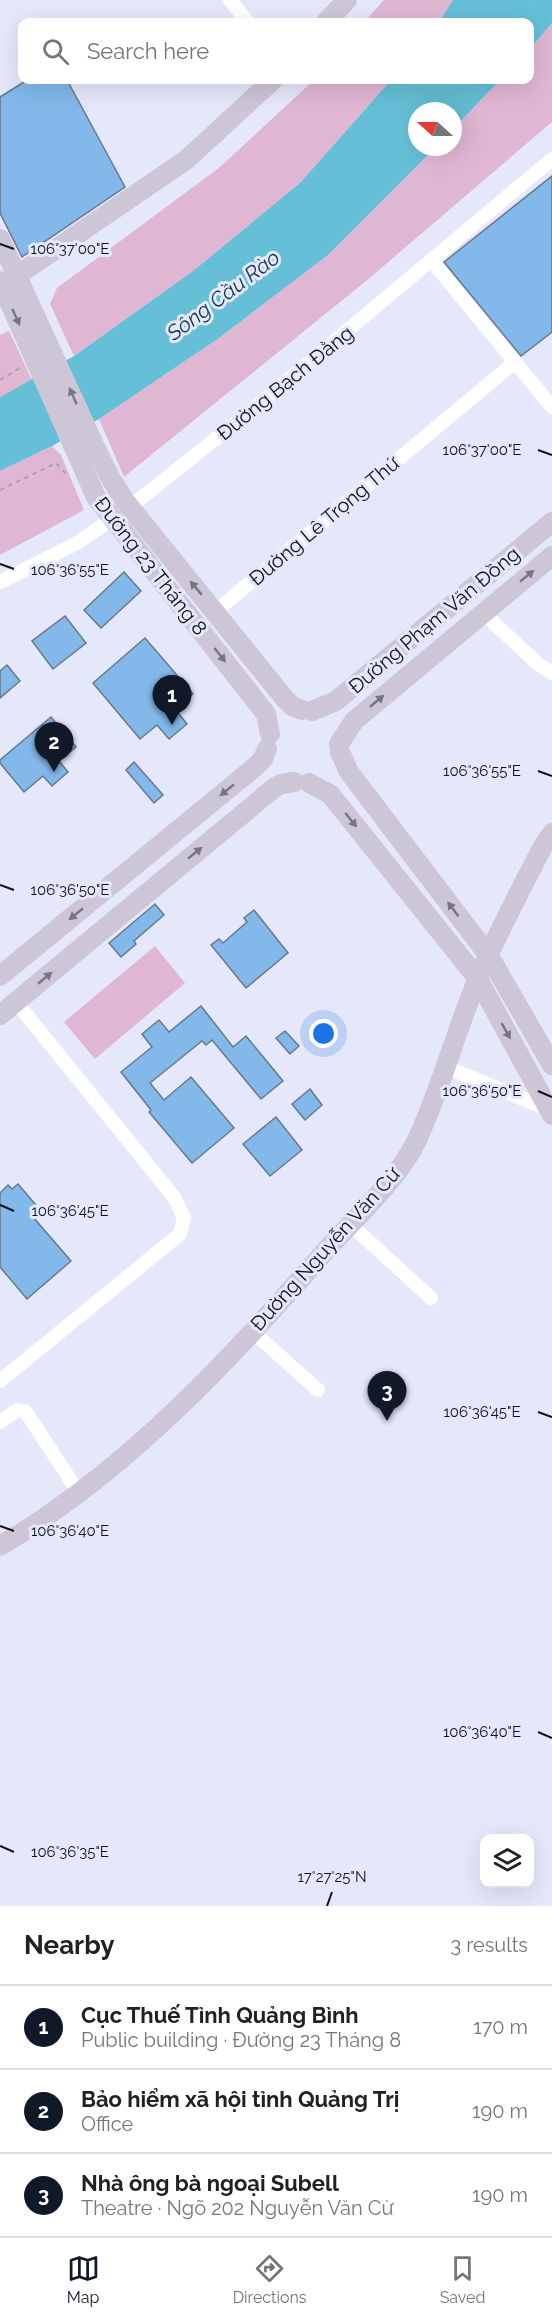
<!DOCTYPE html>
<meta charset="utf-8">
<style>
:root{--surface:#fff;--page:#f2f2f2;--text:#202124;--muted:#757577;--line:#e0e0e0;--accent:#111827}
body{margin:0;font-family:Raleway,sans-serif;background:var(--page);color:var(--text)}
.controls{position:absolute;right:18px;bottom:18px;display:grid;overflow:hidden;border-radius:12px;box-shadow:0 6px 24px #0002}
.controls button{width:54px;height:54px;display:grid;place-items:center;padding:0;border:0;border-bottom:2px solid var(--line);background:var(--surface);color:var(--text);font:30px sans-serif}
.compass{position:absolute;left:408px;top:102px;width:54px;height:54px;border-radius:50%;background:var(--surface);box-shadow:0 6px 24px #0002;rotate:291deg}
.you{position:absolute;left:324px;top:1034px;width:21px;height:21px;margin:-15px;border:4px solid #fff;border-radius:50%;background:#1a73e8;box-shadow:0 0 0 9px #1a73e833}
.badge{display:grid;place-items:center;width:39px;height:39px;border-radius:50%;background:var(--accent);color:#fff;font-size:20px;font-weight:700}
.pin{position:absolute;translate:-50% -50px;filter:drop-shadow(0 2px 3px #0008)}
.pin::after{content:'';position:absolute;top:32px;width:21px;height:18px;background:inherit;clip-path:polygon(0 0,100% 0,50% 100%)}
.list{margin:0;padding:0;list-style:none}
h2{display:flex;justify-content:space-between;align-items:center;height:78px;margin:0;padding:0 24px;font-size:26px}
h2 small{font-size:20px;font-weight:400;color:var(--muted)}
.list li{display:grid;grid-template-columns:39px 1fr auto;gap:18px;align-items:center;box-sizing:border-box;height:84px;padding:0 24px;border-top:2px solid var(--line)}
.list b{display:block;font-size:22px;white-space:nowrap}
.list p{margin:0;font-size:20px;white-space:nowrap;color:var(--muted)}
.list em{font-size:20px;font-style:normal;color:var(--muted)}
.icon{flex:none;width:33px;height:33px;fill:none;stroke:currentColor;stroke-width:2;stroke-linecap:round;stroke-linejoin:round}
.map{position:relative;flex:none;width:552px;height:1906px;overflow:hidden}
.search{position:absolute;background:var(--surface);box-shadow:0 6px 24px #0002;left:18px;right:18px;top:18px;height:66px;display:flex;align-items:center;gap:15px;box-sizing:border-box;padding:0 21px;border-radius:12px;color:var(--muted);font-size:22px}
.sheet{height:330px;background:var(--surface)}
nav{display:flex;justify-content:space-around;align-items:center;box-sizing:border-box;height:84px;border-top:2px solid var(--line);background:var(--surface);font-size:16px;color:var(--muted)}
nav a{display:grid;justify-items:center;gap:3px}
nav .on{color:var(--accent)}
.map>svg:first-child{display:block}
</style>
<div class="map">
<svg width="552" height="1906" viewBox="0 0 552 1906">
<rect width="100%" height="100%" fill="#e5e8fb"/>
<path fill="#e0b7d3" d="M384,0h69l-14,22h-75z
M552,23v99l-186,159 -242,196 -25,-58 120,-81 109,-83 108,-108h17v-18l47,-49h30v-31z
M314,80h77l-91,103 -107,88 -119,85 -24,-52 7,-16 163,-121z
M9,331l23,49 -32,17v-62z
M52,446l9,9 23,55 -84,45v-84z
M155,946l30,37 -90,76 -31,-37z"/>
<path fill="#65bfd6" d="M453,0h99v23l-22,26v-27h-91z
M391,80h109l-47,49v-18h-36v36h19l-108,108 -109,83 -120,81 -47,27 -52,25v-74l74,-41 119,-85 107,-88z"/>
<path fill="#82b8ea" stroke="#697989" stroke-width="1.5" d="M27,80h40l58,107 -103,70 -22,-44v-116z
M552,176v156l-31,24 -77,-94z
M124,572l17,19 -40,37 -17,-18z
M65,616l21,27 -33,26 -21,-28z
M145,638l48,56 -18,15 12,15 -18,15 -12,-14 -17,14 -47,-56z
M7,665l13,16 -20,17v-27z
M51,717l25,30 -17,14 9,11 -16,14 -9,-10 -19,16 -24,-29v-3z
M134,762l29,33 -9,8 -28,-33z
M155,904l9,11 -30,26 2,3 -15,13 -12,-14z
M254,910l34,43 -42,35 -35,-43 8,-6 4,4 24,-21 -3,-4z
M201,1006l32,41 13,-11 37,45 -22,18 -49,-59 -6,5 -4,-4 -52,42 14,17 27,-23 43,51 -42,35 -43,-51 2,-2 -30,-38 31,-25 -10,-13 17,-14 10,12z
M285,1031l14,15 -9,8 -14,-16z
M310,1089l12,16 -17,15 -13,-16z
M276,1117l26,33 -32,26 -27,-32z
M18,1184l23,27 -8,6 38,44 -44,38 -27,-32v-74l8,-8 4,4z"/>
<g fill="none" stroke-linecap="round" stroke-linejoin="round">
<path stroke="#a1a3b3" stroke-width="2" stroke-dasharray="4.5 4.5" stroke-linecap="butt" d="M0,380l20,-12
M0,490l56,-27 11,12"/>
<path stroke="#fff" stroke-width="14" d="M230,0l18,22
M432,261l120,146
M0,582l77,-39 53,-36 133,-106 289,-242
M216,611l299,-249
M483,613l54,50 15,10
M446,1067l104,43
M350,1224l81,74
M252,1331l66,59
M0,1381l180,-147 4,-16 -10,-21 -158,-195
M0,1422l17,-12 9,2 53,81"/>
<path stroke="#cdc6d6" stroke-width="20" d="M326,22l21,-22
M0,239l95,208 16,32 14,22 160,198 7,7 10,4
M0,281l96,216 170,217 4,20
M9,281l177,-121 87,-80
M312,711l24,-10 216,-179
M339,744l15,-23 198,-165
M340,752l9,20 140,184 63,109
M309,783l21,11 148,185 74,136
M0,976l255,-209 8,-8 4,-10
M0,1015l274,-227 7,-4 13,-2
M0,1546c129,-76 230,-187 328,-298 30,-33 69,-67 89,-108 24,-52 39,-109 61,-162 19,-44 42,-87 64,-130l10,-15"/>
</g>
<defs><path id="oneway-solid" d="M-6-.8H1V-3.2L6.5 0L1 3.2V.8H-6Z" transform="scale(1.5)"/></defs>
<g fill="#787480">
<use href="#oneway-solid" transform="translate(16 317) rotate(66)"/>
<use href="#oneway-solid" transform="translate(73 396) rotate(-114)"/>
<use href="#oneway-solid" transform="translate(527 576) rotate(-39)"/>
<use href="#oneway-solid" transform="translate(196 588) rotate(-130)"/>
<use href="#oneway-solid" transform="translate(220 655) rotate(52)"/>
<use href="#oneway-solid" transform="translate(377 701) rotate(-40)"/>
<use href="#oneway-solid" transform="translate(227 790) rotate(141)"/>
<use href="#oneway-solid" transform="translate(351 820) rotate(51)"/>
<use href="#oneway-solid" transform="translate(195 853) rotate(-39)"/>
<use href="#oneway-solid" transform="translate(453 909) rotate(-127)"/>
<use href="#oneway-solid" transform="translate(76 914) rotate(141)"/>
<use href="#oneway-solid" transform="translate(45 978) rotate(-40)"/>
<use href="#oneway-solid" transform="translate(506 1031) rotate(61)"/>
</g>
<path fill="none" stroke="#0f1018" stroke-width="2" d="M0,244l14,5M538,450l14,5M0,564l14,5M538,771l14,5M0,885l14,5M538,1091l14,6M0,1205l14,6M538,1412l14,5M0,1526l14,5M538,1732l14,6M0,1846l14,6M327,1906l5,-14"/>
<g text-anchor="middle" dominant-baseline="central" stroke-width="6" stroke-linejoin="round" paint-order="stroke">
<g font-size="20" fill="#0f1018" stroke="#e5e8fb">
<text transform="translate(285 383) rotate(-39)">Đường Bạch Đằng</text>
<text transform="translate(324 521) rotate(-40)">Đường Lê Trọng Thứ</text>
<text transform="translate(151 566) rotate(52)">Đường 23 Tháng 8</text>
<text transform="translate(434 620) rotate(-40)">Đường Phạm Văn Đồng</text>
<text transform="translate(325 1249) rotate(-48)">Đường Nguyễn Văn Cừ</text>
</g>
<g font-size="21" font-style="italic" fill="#0e3943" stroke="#e5e8fb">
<text transform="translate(223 295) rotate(-37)">Sông Cầu Rào</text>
</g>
</g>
<g font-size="15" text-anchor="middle" fill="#0f1018" stroke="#e5e8fb" stroke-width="6" stroke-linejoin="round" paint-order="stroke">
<text x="70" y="254">106°37'00"E</text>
<text x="482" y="455">106°37'00"E</text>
<text x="70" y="575">106°36'55"E</text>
<text x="482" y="776">106°36'55"E</text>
<text x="70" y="895">106°36'50"E</text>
<text x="482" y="1096">106°36'50"E</text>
<text x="70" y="1216">106°36'45"E</text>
<text x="482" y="1417">106°36'45"E</text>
<text x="70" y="1536">106°36'40"E</text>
<text x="482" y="1737">106°36'40"E</text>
<text x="70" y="1857">106°36'35"E</text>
<text x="332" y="1882">17°27'25"N</text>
</g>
</svg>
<div class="controls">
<button><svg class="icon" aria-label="layers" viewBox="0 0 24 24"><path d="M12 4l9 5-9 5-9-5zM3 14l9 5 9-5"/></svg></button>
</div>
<svg class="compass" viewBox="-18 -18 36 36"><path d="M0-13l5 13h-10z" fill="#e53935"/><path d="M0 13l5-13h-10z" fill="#757577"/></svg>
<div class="you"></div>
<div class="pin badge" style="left:172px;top:725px">1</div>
<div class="pin badge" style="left:54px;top:772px">2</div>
<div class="pin badge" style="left:387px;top:1421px">3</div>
<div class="search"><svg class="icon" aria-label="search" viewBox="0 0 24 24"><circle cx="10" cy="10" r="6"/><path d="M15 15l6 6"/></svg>Search here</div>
</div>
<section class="sheet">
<h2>Nearby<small>3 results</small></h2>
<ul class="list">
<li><span class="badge">1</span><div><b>Cục Thuế Tỉnh Quảng Bình</b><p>Public building · Đường 23 Tháng 8</p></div><em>170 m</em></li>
<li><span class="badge">2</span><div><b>Bảo hiểm xã hội tỉnh Quảng Trị</b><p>Office</p></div><em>190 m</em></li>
<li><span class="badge">3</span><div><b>Nhà ông bà ngoại Subell</b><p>Theatre · Ngõ 202 Nguyễn Văn Cừ</p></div><em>190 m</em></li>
</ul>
</section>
<nav>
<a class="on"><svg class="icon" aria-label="map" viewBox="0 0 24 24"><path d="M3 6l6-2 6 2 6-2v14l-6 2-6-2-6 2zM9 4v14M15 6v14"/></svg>Map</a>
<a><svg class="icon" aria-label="directions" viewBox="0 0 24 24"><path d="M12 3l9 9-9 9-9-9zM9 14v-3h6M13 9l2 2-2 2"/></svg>Directions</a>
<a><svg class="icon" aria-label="saved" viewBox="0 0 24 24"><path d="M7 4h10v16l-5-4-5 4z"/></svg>Saved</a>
</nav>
